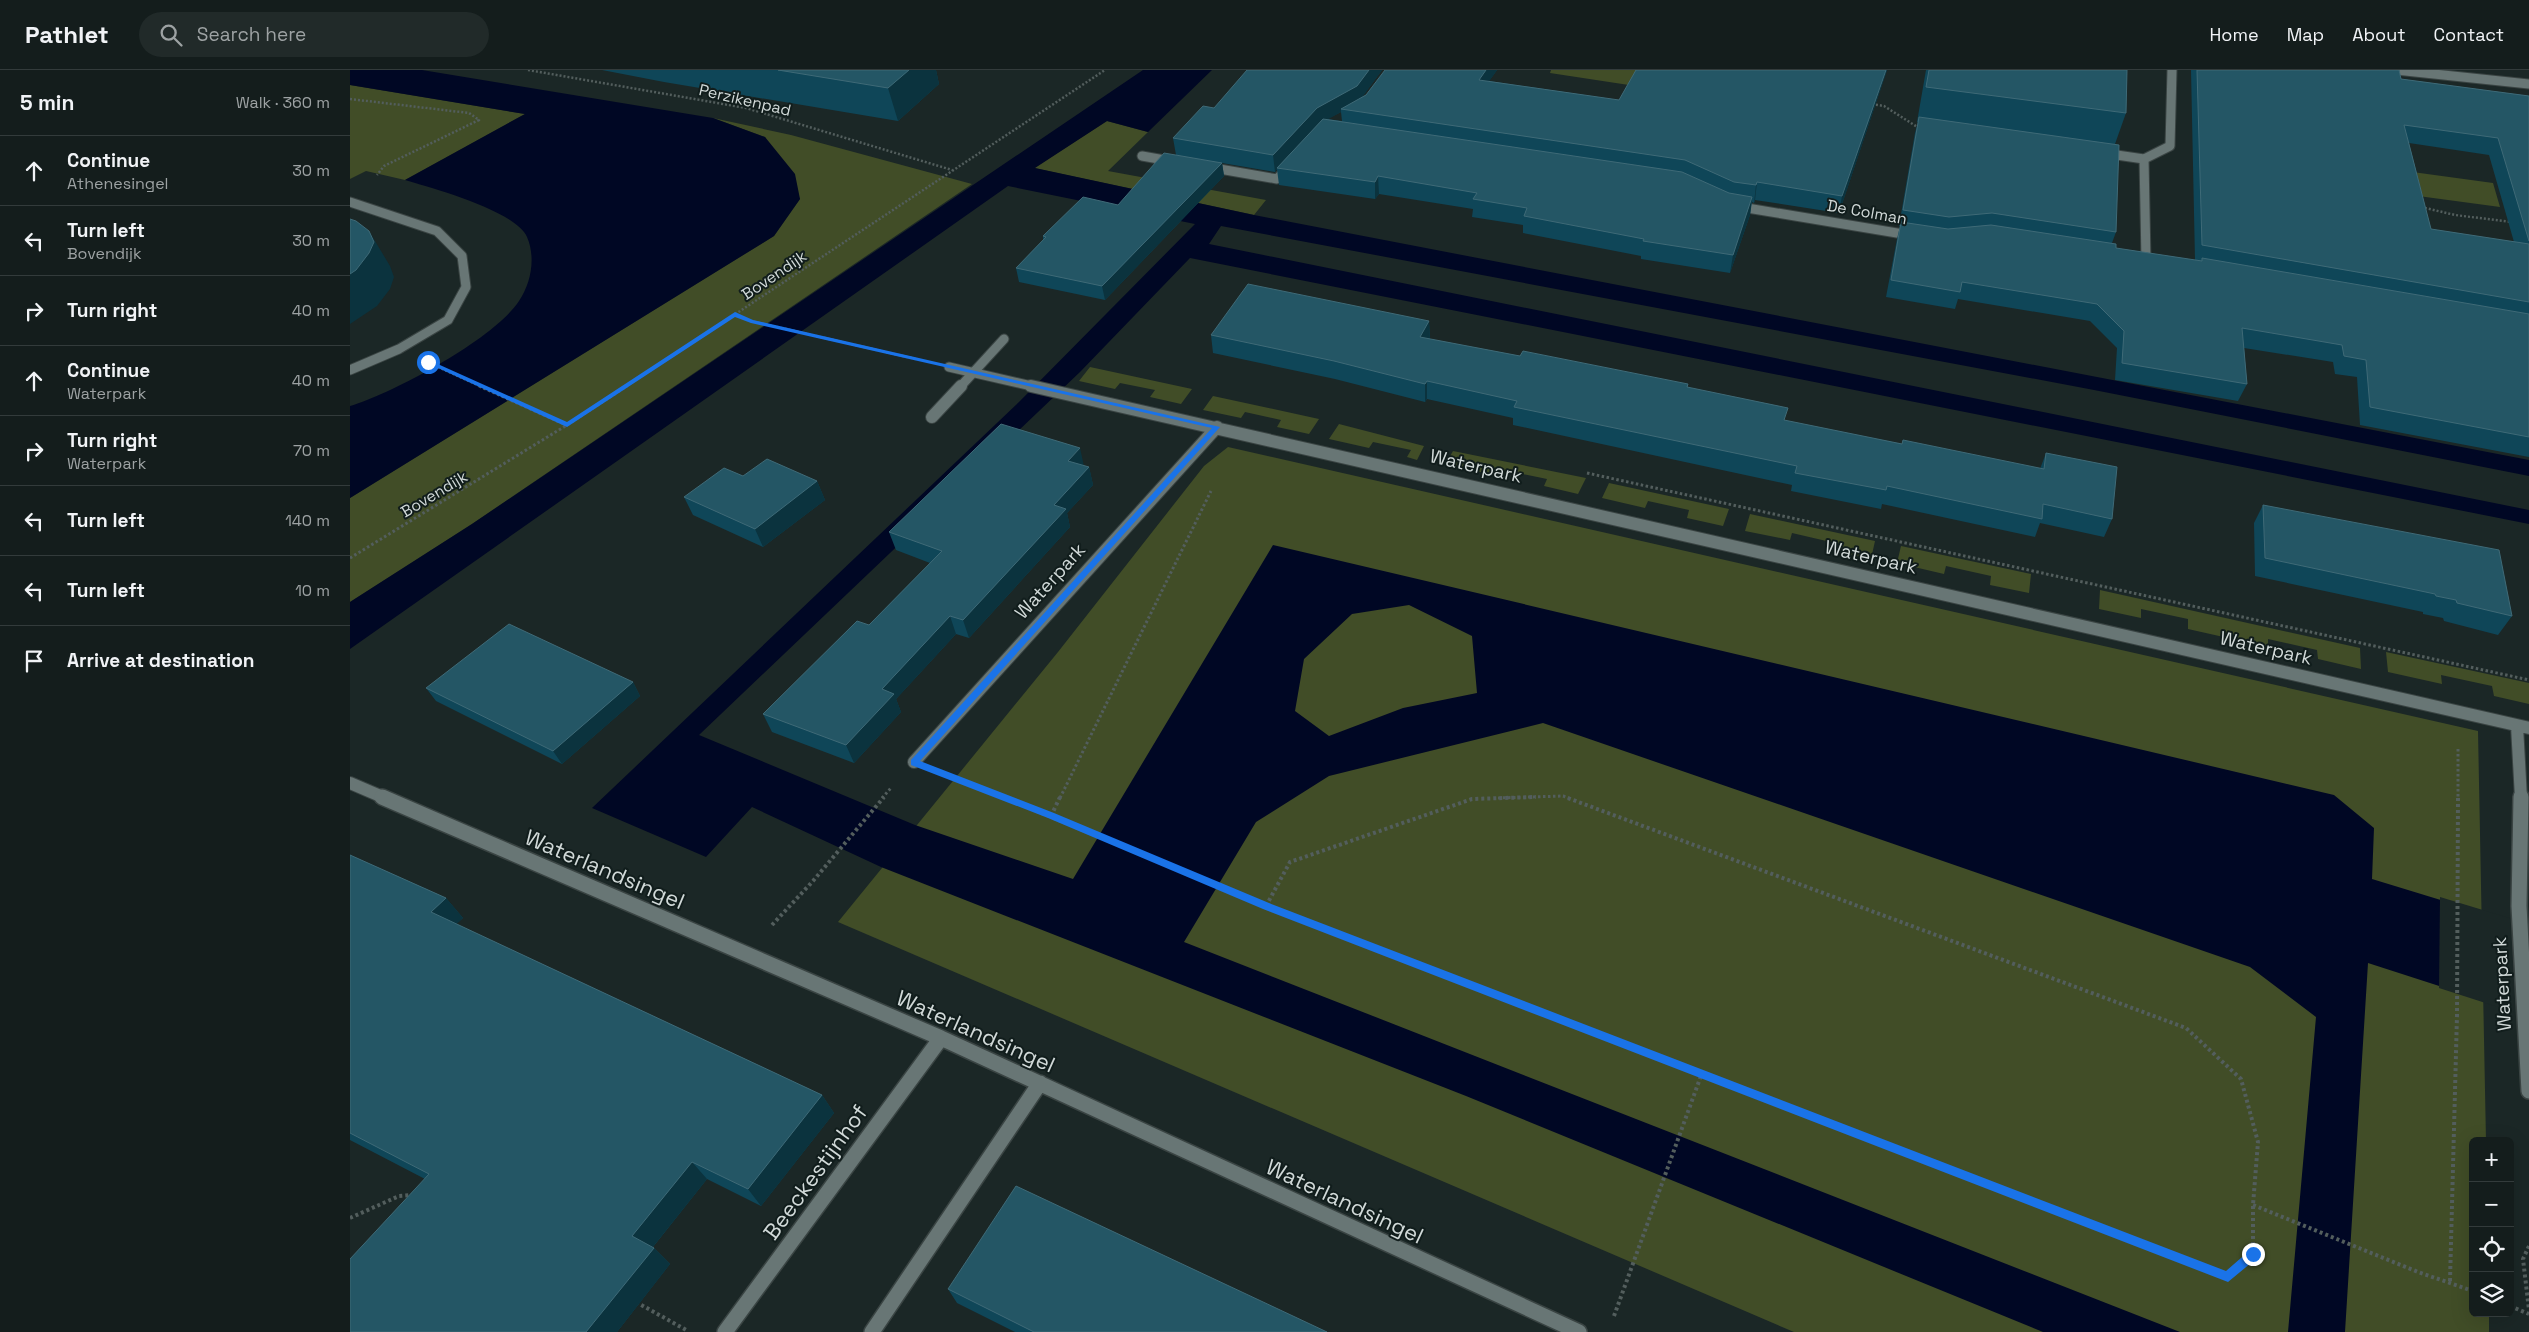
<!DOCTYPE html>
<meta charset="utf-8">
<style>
:root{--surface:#141d1c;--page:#212a29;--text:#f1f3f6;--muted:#9da2a3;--line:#333b3b}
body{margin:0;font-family:"Space Grotesk",sans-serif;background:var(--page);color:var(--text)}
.controls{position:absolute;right:15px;bottom:15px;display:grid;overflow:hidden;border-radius:8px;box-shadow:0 5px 20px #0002}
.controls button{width:45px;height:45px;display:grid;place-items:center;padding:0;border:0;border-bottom:1px solid var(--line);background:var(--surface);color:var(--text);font:25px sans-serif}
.stop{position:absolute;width:15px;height:15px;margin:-11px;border:4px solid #1a73e8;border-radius:50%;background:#fff}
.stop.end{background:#1a73e8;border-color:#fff;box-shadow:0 1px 5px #0008}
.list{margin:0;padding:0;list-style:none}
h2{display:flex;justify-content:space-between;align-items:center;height:65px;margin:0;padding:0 20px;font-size:21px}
h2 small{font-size:16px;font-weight:400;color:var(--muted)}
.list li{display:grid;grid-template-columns:32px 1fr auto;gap:15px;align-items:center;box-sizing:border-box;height:70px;padding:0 20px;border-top:1px solid var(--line)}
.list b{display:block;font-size:19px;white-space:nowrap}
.list p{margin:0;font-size:16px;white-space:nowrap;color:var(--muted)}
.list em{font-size:16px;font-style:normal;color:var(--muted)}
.icon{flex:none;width:28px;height:28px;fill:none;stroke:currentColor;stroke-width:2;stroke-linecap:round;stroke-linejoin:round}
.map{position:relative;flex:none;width:2179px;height:1262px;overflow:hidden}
header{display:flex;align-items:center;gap:30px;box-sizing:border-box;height:70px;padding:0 25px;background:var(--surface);border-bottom:1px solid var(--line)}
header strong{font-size:24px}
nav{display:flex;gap:28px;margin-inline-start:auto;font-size:18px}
.search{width:350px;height:45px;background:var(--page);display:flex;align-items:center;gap:12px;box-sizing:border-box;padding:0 18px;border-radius:28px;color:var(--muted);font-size:19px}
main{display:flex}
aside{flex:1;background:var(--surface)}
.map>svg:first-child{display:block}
</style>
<header>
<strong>Pathlet</strong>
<div class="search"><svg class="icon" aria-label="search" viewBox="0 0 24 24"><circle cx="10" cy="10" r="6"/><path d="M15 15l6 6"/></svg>Search here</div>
<nav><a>Home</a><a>Map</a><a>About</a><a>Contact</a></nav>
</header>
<main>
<aside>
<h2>5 min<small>Walk · 360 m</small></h2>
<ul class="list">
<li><svg class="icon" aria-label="ahead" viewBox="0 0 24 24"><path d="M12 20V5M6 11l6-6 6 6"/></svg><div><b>Continue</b><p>Athenesingel</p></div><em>30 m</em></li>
<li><svg class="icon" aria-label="left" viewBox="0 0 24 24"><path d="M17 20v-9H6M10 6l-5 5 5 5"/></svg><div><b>Turn left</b><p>Bovendijk</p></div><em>30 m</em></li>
<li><svg class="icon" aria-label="right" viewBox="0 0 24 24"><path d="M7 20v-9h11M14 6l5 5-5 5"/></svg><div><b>Turn right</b></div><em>40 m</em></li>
<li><svg class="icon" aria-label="ahead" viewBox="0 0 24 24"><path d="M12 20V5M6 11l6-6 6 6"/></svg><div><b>Continue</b><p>Waterpark</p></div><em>40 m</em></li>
<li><svg class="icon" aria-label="right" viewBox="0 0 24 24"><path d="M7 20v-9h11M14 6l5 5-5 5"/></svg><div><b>Turn right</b><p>Waterpark</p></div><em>70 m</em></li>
<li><svg class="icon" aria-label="left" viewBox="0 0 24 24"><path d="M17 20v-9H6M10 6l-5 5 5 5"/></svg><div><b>Turn left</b></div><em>140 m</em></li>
<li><svg class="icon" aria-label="left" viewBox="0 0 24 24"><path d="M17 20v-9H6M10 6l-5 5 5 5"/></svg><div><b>Turn left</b></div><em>10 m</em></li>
<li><svg class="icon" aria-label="arrive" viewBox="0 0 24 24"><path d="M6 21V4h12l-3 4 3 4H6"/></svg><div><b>Arrive at destination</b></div></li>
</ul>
</aside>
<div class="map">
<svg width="2179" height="1262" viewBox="0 0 2179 1262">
<rect width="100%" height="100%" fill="#1b2726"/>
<path fill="#414d27" d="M1201,0h197l-14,31 -184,-28z
M0,15l175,29 -120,66 -39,-9 -16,8z
M363,48l78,17 181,49 -500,340 -122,78v-104l424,-262 26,-37 -35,-62z
M757,51l41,11 -40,39 158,29 -12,15 -220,-47z
M2026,97l117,16 7,24 -119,-16z
M740,297l102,22 -11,15 -31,-7 5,-7 -35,-7 -5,6 -36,-8z
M863,326l106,23 -10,15 -32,-7 4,-7 -36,-8 -4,6 -38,-8z
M989,354l85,22 -7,14 -10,-3 4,-7 -38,-8 -4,6 -40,-9z
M878,377l1250,284 8,410h-13v172h16v19h-695l-956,-410 220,-270 146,-186z
M1103,381l133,27 -8,16 -34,-8 3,-7 -39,-8 -3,6 -60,-12z
M1259,413l120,26 -6,17 -36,-8 2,-8 -41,-9 -3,7 -43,-10z
M1400,444l125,27 -4,18 -38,-8 2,-8 -43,-10 -2,7 -45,-9z
M1551,476l130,28 -2,19 -39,-8 1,-9 -45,-10 -2,8 -47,-11z
M1750,520l260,58 1,21 -43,-10 -1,-9 -49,-11v8l-80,-18v-10l-47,-10v9l-42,-9z
M2036,582l143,31v21l-35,-8 -2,-10 -51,-11 1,9 -54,-12z"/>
<path fill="#000724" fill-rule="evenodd" d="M0,0h72l291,48 52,19 30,37 5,25 -26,37 -424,262v-92c43,-13 144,-67 169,-105 12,-18 17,-43 8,-64 -11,-26 -95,-49 -122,-57l120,-66 -175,-29z
M793,0h69l-64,62 -41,-11 -72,47 219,47 1275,245v16l-435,-86 -873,-164 -12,18 1320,266v14l-1339,-266 -110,114 -381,363 216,90 158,54 200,-334 1061,250 40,33 -2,51 157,48v88l-161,-52 -23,369h-57l28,-315 -66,-50 -707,-244 -214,53 -73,46 -72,120 996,390h-137l-577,-236 -585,-229 -129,-60 -46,50 -114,-49 427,-406 176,-178 -187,-38 -658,463v-47l122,-78zM1059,535l63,31 5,57 -74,15 -74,28 -34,-25 9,-52 48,-45z"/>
<path fill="#1b2726" d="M2090,827l89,27v93l-90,-29z"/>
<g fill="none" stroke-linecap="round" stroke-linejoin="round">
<defs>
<path id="street-far2" d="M2046,0l133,14
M1753,83l41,6
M792,86l34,6
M858,97l69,12 12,-13
M0,132l87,29 25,25 4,31 -18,33 -49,29 -49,21
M1385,136l180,30
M1796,190l-2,-101 26,-13 2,-76
M599,297l87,20
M610,317l44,-48"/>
<path id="street-far1" d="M681,316l1498,342
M582,347l29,-31
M2167,656l4,72
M564,692l303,-335
M0,713l35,15"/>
<path id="street" d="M32,727l559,241 638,294
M2171,727l-2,109 10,185
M375,1262l216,-294
M522,1262l168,-249"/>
</defs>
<use href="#street-far2" stroke="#3a4443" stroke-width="11"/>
<use href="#street-far1" stroke="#3a4443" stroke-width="14"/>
<use href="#street" stroke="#3a4443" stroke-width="18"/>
<path stroke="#535e5d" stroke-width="2.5" stroke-dasharray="2 2" stroke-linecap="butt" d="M178,0l218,38 206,62
M0,29l119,14 10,7 -95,46 -7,9
M1522,34l12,2 35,22
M2071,137l34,8 56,7
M385,245l16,6 165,38
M88,297l44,20
M275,317l480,-317"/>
<path stroke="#535e5d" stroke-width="3" stroke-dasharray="2.5 2.5" stroke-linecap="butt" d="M129,316l87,39
M1237,403l942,207
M0,488l217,-133 60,-39
M2108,679v49
M600,706l56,22
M532,728l9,-10
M710,728l151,-307
M1148,728l65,-2 6,2"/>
<path stroke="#535e5d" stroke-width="4" stroke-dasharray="3 3" stroke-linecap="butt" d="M653,727l263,109
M701,746l9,-19
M916,836l962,371 25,-23v-49l5,-63 -17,-63 -55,-51 -621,-231
M916,836l24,-44 182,-63 64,-2
M422,855l41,-44 71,-84
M1903,1135l165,67 55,19
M0,1148l49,-22 14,-1
M2179,1176l-6,13 6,51
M2100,1211l7,-266 1,-218
M286,1232l52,29
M2160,1236l19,8
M1264,1246l88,-243"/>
<use href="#street-far2" stroke="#687675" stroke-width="9"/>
<use href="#street-far1" stroke="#687675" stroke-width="12"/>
<use href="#street" stroke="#687675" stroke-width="15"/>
</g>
<path fill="#0f4658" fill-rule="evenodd" d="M252,0h334l3,14 -41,37 -234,-39z
M1032,0l-20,27 4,-2 19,-25h112l-8,11 130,19 268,-30 -48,143 -84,-13 -1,3 -2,-1 -2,13 -20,58 -89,-14v-3l-118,-23v-8l-51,-8 1,-8 -94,-15 -4,5 -96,-14 -2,-16 -2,3 -53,-9 2,13 -119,124 -86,-18 -3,-14 27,-28v-4l75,-31 58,-50 -3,-17 41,-30zM991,42l1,9 -15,-2z
M1576,0h201l-1,43 -11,31 1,88 -4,11 4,5 79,12 -4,-190h208l2,9 128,17v361l-169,-32 -3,-48 -22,-3 -2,-12 -89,-14 3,36 -9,17 -123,-21 2,-32 -27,-27 -132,-22 -3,10 -69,-12 11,-58 3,-13h-1l16,-93 3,-11h-1zM2059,73l80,12 25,87 -83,-13z
M1079,251l1,18 90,17 168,28v3l97,34 117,23 138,25 6,-16 66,66 -8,18 -64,-14 -5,14 -153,-33 -1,5 -90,-18 1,-6 -279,-60v-7l-86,-19 -2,3 -90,-23 -122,-26 -2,-18z
M734,396l5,1 4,18 -26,28 3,14 -101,111 -13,-4 -60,65 5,13 -47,51 -82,-31 -9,-18 106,-89 61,-62 -34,-13 -7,-18z
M393,406l74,5 8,19 -62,47 -70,-32 -9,-18z
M1913,435l249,111 -14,19 -54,-14 -1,-3 -20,-4v-2l-168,-36 -1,-53z
M283,612l7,14 -78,68 -126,-63 -10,-13z
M0,785l96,43 17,20 -7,6 366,171 12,18 -73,93 -54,-27 -54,68 17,17 -53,68h-267l75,-153 -75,-39z
M598,1219l379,43h-312l-58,-29z"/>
<path fill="#0b333e" d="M559,0h27l3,14 -41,37 -10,-33z
M1019,0h13l-24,33 -17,6v3l-23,13 -41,43v1l-2,3 -2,-17 44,-47z
M1136,0h11l-18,26v-16z
M1536,0h1l-48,143 3,-17z
M872,93l2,13 -119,124 -3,-14z
M1028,106l1,18 -4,5v-17z
M1407,112l-2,18 -1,3 2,-18z
M1402,127l-2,18 -20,58 3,-18z
M19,161l21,35 4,11 -4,12 -13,17 -27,18v-50z
M1079,251l1,18 -10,-2z
M1077,311v18l-2,3v-18z
M730,378l4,18 -16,-5z
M739,397l4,18 -26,28 3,14 -101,111 -6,-18 91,-115z
M467,411l8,19 -62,47 -8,-18z
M600,546l6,18 -60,65 5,13 -47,51 -8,-18 36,-56z
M283,612l7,14 -78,68 -9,-13z
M96,828l17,20 -15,14 -17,-20z
M472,1025l12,18 -73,93 -13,-17z
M342,1092l15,17 -59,74 -16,-17z
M304,1178l16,16 -53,68h-31z"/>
<path fill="#245665" stroke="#3f6a77" d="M428,0h131l-21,18z
M897,0h122l-12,16 -40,22 -44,47 -100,-17 30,-32 11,2z
M1035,0h101l-7,10 140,20 17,-30h250l-44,126 -85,-14 -1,3 -22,-3 -49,-22 -344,-51 25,-14z
M1579,0h198l-1,43 -200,-26z
M1847,0h202l2,9 128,17v145l-31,-103 -94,-13 27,104 98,15v58l-327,-57z
M1569,47l200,28 -3,87 -124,-19 -43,4 -46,-7z
M973,49l359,53 47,21 23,4 -19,58 -90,-14 1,-2 -120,-23 3,-8 -54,-9 4,-6 -99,-17 -3,6 -98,-14z
M814,83l58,10 -120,123 -86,-18 30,-31 -3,-1 40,-39 35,8z
M0,149l6,2 13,10 5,11 -5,11 -13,17 -6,4z
M1551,152l47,7 43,-4 125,19v4l86,13v-3l327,56v123l-159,-30 -4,-47 -22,-4 -2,-11 -100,-17 5,56 -125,-21 2,-32 -27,-27 -135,-22 -2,10 -69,-12z
M898,214l181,37 -9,16 100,19 3,-5 165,33 -1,3 101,21 -4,12 118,24 1,-4 141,29 2,-16 71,14 -5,52 -69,-15 -1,15 -155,-33 -1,4 -91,-17 2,-7 -283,-59 3,-6 -90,-20 -2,3 -91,-23 -123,-26z
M651,354l79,24 -12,13 21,6 -35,38 12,4 -103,111 -13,-4 -68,73 12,5 -48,51 -83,-31 94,-93 12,4 73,-74 -53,-19z
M417,389l50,22 -62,48 -71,-32 40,-29 19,8z
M1913,435l236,45 13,66 -55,-13 -1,-3 -20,-4 -1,-2 -170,-36z
M159,554l124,58 -80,69 -127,-63z
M0,785l96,43 -15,14 391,183 -74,94 -56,-27 -60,74 22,12 -68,84h-236v-73l79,-85 -79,-41z
M666,1116l311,146h-293l-86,-43z"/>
<path fill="#1a73e8" d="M385,242l18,8 467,107 -300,334 134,52 215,90 957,368 23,-20h8v7l-29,24 -965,-373 -215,-91 -137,-53v-5l301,-332 -461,-105 -16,-6 -168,110 -142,-65 6,-1 136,61z"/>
<g text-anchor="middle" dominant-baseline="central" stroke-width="4" stroke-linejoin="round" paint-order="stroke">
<g font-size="16" fill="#d1d9d8" stroke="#111d1c">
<text transform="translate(395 30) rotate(13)">Perzikenpad</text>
<text transform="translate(1517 142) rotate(10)">De Colman</text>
<text transform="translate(424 205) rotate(-34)">Bovendijk</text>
<text transform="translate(84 424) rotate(-31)">Bovendijk</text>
</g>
<g font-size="19" fill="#d1d9d8" stroke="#111d1c">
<text transform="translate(1126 396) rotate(13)">Waterpark</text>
<text transform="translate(1521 487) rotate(13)">Waterpark</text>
<text transform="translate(700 511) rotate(-48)">Waterpark</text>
<text transform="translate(1916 578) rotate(13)">Waterpark</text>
<text transform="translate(2152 914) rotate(-93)">Waterpark</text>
</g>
<g font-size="22" fill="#d1d9d8" stroke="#111d1c">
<text transform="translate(255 799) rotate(23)">Waterlandsingel</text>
<text transform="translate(626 961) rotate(24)">Waterlandsingel</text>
<text transform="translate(465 1102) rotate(-54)">Beeckestijnhof</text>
<text transform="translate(995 1131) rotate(25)">Waterlandsingel</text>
</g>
</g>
</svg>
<div class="controls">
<button>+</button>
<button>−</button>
<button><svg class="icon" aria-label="locate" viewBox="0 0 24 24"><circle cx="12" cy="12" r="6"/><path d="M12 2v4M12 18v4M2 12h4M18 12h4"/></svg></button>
<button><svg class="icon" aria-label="layers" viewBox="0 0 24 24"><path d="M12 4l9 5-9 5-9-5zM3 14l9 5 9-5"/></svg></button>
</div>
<div class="stop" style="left:78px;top:292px"></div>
<div class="stop end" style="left:1903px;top:1184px"></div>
</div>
</main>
